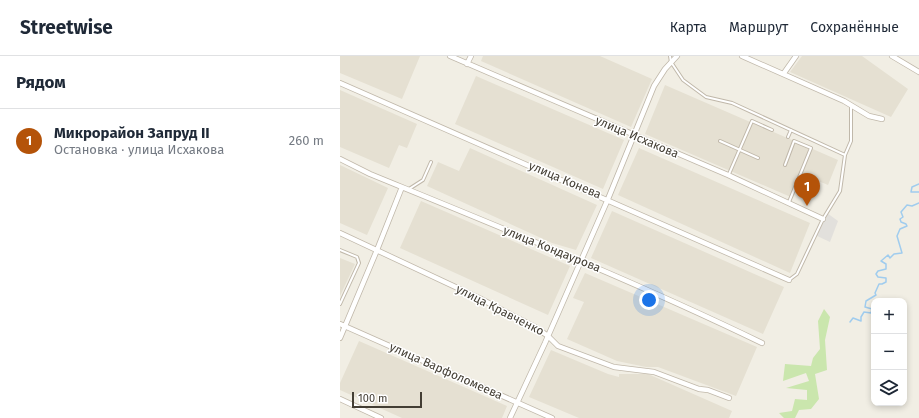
<!DOCTYPE html>
<html lang="ru">
<meta charset="utf-8">
<style>
:root{--surface:#fff;--page:#f6f6f7;--text:#1f2937;--muted:#747a83;--line:#e0e1e3;--accent:#b45309}
body{margin:0;font-family:"Fira Sans",sans-serif;background:var(--page);color:var(--text)}
.controls{position:absolute;right:12px;bottom:12px;display:grid;overflow:hidden;border-radius:8px;box-shadow:0 2px 6px #0003}
.controls button{width:36px;height:36px;display:grid;place-items:center;padding:0;border:0;border-bottom:1px solid var(--line);background:var(--surface);color:var(--text);font:20px sans-serif}
.scale{position:absolute;left:12px;bottom:10px;width:70px;box-sizing:border-box;padding-left:4px;border:2px solid #433e34;border-top:0;font-size:11px;line-height:14px;white-space:nowrap;color:#433e34;-webkit-text-stroke:3px #fff;paint-order:stroke}
.you{position:absolute;left:309px;top:244px;width:14px;height:14px;margin:-10px;border:3px solid #fff;border-radius:50%;background:#1a73e8;box-shadow:0 0 0 6px #1a73e833}
.badge{display:grid;place-items:center;width:26px;height:26px;border-radius:50%;background:var(--accent);color:#fff;font-size:13px;font-weight:700}
.pin{position:absolute;translate:-50% -33px;filter:drop-shadow(0 1px 2px #0008)}
.pin::after{content:'';position:absolute;top:21px;width:14px;height:12px;background:inherit;clip-path:polygon(0 0,100% 0,50% 100%)}
.list{margin:0;padding:0;list-style:none}
h2{display:flex;justify-content:space-between;align-items:center;height:52px;margin:0;padding:0 16px;font-size:17px}
h2 small{font-size:13px;font-weight:400;color:var(--muted)}
.list li{display:grid;grid-template-columns:26px 1fr auto;gap:12px;align-items:center;box-sizing:border-box;height:64px;padding:0 16px;border-top:1px solid var(--line)}
.list b{display:block;font-size:15px;white-space:nowrap}
.list p{margin:0;font-size:13px;white-space:nowrap;color:var(--muted)}
.list em{font-size:13px;font-style:normal;color:var(--muted)}
.icon{flex:none;width:22px;height:22px;fill:none;stroke:currentColor;stroke-width:2;stroke-linecap:round;stroke-linejoin:round}
.map{position:relative;flex:none;width:579px;height:362px;overflow:hidden}
header{display:flex;align-items:center;gap:24px;box-sizing:border-box;height:56px;padding:0 20px;background:var(--surface);border-bottom:1px solid var(--line)}
header strong{font-size:19px}
nav{display:flex;gap:22px;margin-inline-start:auto;font-size:14px}
main{display:flex}
aside{flex:1;background:var(--surface)}
.map>svg:first-child{display:block}
</style>
<header>
<strong>Streetwise</strong>
<nav><a>Карта</a><a>Маршрут</a><a>Сохранённые</a></nav>
</header>
<main>
<aside>
<h2>Рядом<small></small></h2>
<ul class="list">
<li><span class="badge">1</span><div><b>Микрорайон Запруд II</b><p>Остановка · улица Исхакова</p></div><em>260 m</em></li>
</ul>
</aside>
<div class="map">
<svg width="579" height="362" viewBox="0 0 579 362">
<rect width="100%" height="100%" fill="#f1eee4"/>
<path fill="#e5e0d2" d="M0,0h80l-18,43 -62,-26z
M143,0h117l52,23 -21,48 -150,-66z
M462,0h60l46,33 -17,28 -101,-45z
M136,20l148,64 -21,49 -148,-65z
M325,29l173,75 -10,25 -24,-10 -11,23 -148,-64z
M0,34l77,34 -10,24 -8,-3 -10,23 -49,-21z
M130,92l127,57 -21,45 -24,-7 -125,-57 11,-24 21,9z
M299,92l171,75 -20,50 -172,-78z
M0,109l48,23 -21,47 -27,-12z
M81,145l149,65 -22,49 -148,-67z
M272,155l172,76 -21,47 -172,-76z
M0,202l15,6 -15,32z
M245,217l172,74 -21,49 -78,-29h-12l-29,-6 -50,-22 17,-37 -11,-4z
M19,285l148,65 -5,12h-100l-62,-28v-7z
M211,294l57,24 11,3v-3h29l84,37 -3,7h-150l-50,-21z"/>
<path fill="#cae6ad" d="M484,253l6,8 -5,23 2,30 -12,4 4,25 -8,10 -12,1 -4,8h-11l-5,-5 13,-2 3,-12 12,1v-10l-21,-2 23,-7 -3,-8 -23,8 2,-17 26,2 2,-8 7,-9 -2,-28z"/>
<path fill="#e2e0dc" d="M487,157l11,8 -8,21 -15,-7z"/>
<g fill="none" stroke-linecap="round" stroke-linejoin="round">
<path stroke="#a0ccee" stroke-width="1.5" d="M579,128l-7,3 -1,5h8
M510,266l3,-4 8,3v-4l3,-5 7,1 1,-4 -7,-2 1,-6 10,-6 -1,-2 4,-9h3l4,-2v-4l-8,-1 -2,-3 2,-3 8,-2v-5l-5,-3 7,-6 2,3 4,-4 8,-1 -5,-17 3,-7 7,-3 -1,-2 -5,-2 -1,-3 3,-2 -2,-5 6,-7 5,1 7,-3"/>
<defs>
<path id="lane" d="M330,0l1,6 12,18 23,17 26,6 113,52
M448,81l3,-7
M380,85l38,17
M445,109l9,-24 17,7 -22,54
M389,118l23,-53 20,9
M69,133l14,-9 8,-18
M0,194l17,7 2,6 -19,41
M449,224l8,-6 26,-55 17,-28 5,-36 6,-14v-34"/>
<path id="street" d="M110,0l278,119 95,44
M402,0l102,45 25,15 13,3
M552,0l27,16
M127,8l4,-8
M444,17l12,-17
M0,27l449,197
M0,103l30,15c132,54 264,107 392,169
M0,177l139,65 56,29 13,9 10,10 56,21 40,5 45,17 9,1 21,8
M0,268l212,94
M0,282l37,-88 25,-63
M0,343l41,19
M170,362l35,-75 63,-144 46,-113 11,-17 12,-13"/>
</defs>
<use href="#lane" stroke="#c0b8aa" stroke-width="4"/>
<use href="#street" stroke="#c0b8aa" stroke-width="6"/>
<use href="#lane" stroke="#fff" stroke-width="2"/>
<use href="#street" stroke="#fff" stroke-width="4.5"/>
</g>
<g text-anchor="middle" dominant-baseline="central" stroke-width="3" stroke-linejoin="round" paint-order="stroke">
<g font-size="12" fill="#433e34" stroke="#fff">
<text transform="translate(297 81) rotate(23)">улица Исхакова</text>
<text transform="translate(225 124) rotate(23)">улица Конева</text>
<text transform="translate(212 193) rotate(22)">улица Кондаурова</text>
<text transform="translate(160 254) rotate(27)">улица Кравченко</text>
<text transform="translate(106 315) rotate(24)">улица Варфоломеева</text>
</g>
</g>
</svg>
<div class="controls">
<button>+</button>
<button>−</button>
<button><svg class="icon" aria-label="layers" viewBox="0 0 24 24"><path d="M12 4l9 5-9 5-9-5zM3 14l9 5 9-5"/></svg></button>
</div>
<div class="scale">100 m</div>
<div class="you"></div>
<div class="pin badge" style="left:467px;top:150px">1</div>
</div>
</main>
